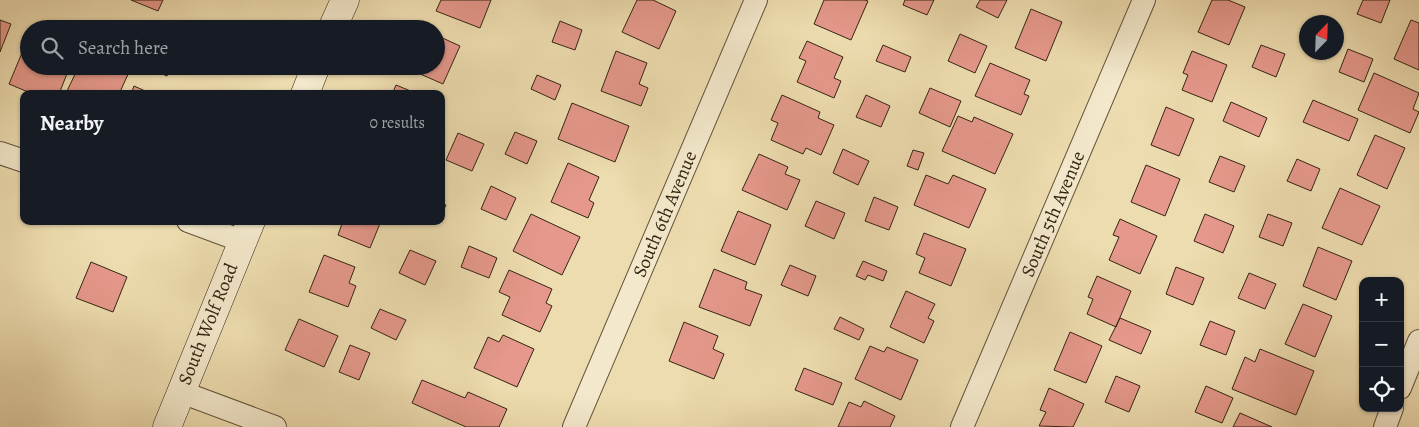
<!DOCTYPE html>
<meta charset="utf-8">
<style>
:root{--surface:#171b24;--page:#20242c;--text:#f1f3f6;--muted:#9ea1a6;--line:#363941}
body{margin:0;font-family:Alegreya,serif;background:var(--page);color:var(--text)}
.controls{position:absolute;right:15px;bottom:15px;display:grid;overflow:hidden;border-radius:10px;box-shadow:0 1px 4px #0004}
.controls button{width:45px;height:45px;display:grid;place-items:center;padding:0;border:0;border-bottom:1px solid var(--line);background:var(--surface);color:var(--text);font:25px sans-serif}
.compass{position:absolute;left:1299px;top:15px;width:45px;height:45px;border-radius:50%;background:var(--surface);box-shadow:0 1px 4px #0004;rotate:23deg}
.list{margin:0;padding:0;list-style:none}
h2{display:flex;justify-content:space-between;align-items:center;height:65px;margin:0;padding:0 20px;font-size:21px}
h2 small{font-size:16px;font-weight:400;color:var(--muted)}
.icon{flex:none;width:28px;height:28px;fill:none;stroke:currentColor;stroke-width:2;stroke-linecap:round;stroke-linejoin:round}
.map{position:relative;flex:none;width:1419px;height:427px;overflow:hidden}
.search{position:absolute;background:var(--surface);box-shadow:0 1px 4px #0004;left:20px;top:20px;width:425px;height:55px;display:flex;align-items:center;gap:12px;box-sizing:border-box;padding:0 18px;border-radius:28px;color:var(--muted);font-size:19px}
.panel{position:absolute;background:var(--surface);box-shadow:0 1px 4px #0004;left:20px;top:90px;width:425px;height:135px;border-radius:10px}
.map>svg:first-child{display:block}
</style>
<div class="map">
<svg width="1419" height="427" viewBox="0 0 1419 427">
<rect width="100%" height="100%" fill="#eddcaf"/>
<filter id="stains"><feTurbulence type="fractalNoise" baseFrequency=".004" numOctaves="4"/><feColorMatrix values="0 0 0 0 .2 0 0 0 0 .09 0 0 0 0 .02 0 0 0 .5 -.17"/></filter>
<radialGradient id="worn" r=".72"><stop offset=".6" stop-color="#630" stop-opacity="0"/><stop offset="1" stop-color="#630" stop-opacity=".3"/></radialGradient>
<path fill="#e5988b" stroke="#342512" d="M131,0h32l-5,11z
M441,0h50l-11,28 -44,-17z
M637,0h16l23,11 -17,38 -37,-17z
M824,0h41l3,1 -17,39 -37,-16z
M905,0h29l-7,15 -24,-10z
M980,0h27l-9,18 -22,-11z
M1212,0h16l17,7 -16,38 -31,-13z
M1363,0h27l-9,23 -24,-9z
M1031,9l31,13 -16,39 -31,-13z
M0,20l11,4 -11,28z
M1411,20l8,3v47l-25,-11z
M560,21l22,9 -7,20 -23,-8z
M960,34l27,12 -12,27 -27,-12z
M436,35l24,11 -17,38 -32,-14 2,-4h23z
M29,36v30h41l-11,28h-26l-24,-10z
M807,41l36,16 -9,21 7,3 -7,17 -37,-16 9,-21 -7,-3z
M883,45l28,12 -6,15 -29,-11z
M1261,45l24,9 -9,23 -24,-10z
M1348,49l25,10 -9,23 -25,-10z
M616,51l31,12 -8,21 9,4 -7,18 -40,-15z
M1192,51l35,14 -15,37 -30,-12 6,-15 -5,-2z
M990,63l40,17 -6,14 5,2 -8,19 -46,-19z
M79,66h43l8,4 -11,24h-45l-7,-3z
M144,66h27l-4,10z
M1374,73l45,20 -6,16 6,3 -9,21 -52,-23z
M537,75l24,10 -6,15 -24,-11z
M396,85l22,9h-26z
M134,86l18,8h-21z
M930,88l31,13 -11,26 -31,-14z
M782,95l38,17 -2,6 16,7 -13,30 -15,-7 -3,6 -32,-14 7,-17 -7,-3z
M866,95l24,11 -9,21 -25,-10z
M1313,100l45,19 -9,22 -46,-19z
M1231,102l36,16 -8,19 -36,-16z
M572,103l57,23 -14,36 -57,-23z
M1166,107l28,12 -15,37 -28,-11z
M958,116l14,6 2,-5 39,17 -18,40 -53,-23z
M515,132l22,9 -10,23 -22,-10z
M458,133l26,11 -12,27 -26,-11z
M1375,135l30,13 -18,41 -30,-14z
M843,149l26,12 -11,24 -25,-12z
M913,150l11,3 -6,17 -11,-4z
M759,154l29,13 -3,7 15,6 -13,30 -45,-20z
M1220,156l25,10 -11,26 -25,-10z
M1297,159l23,10 -9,22 -24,-10z
M568,163l31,14 -10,23 5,3 -6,15 -37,-16z
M1146,165l34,14 -15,37 -34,-14z
M926,175l22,9 5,-9 33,14 -17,39 -55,-23z
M491,186l25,12 -10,22 -25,-11z
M1340,188l40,18 -18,39 -40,-17z
M874,197l24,10 -9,23 -24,-9z
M816,201l29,12 -11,26 -29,-13z
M441,203l5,2 -5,10z
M738,211l33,14 -16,40 -34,-14z
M531,214l49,23 -18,38 -49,-24z
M1205,214l29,12 -11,27 -29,-12z
M1268,214l24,9 -9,23 -24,-9z
M1120,219l37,17 -17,38 -31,-14 10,-23 -6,-2z
M343,221h38l-11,27 -32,-13z
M924,233l42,16 -15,37 -32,-13 6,-15 -9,-4z
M469,246l28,12 -8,20 -28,-11z
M1318,247l34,14 -16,39 -33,-14z
M410,250l26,11 -11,24 -26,-12z
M324,255l31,12 -6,16 7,3 -8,21 -39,-15z
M863,261l24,10 -4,10 -15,-6 -3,5 -9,-4z
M91,262l36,15 -14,35 -37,-14z
M790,265l26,11 -8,20 -27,-11z
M1176,267l28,11 -11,27 -27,-11z
M714,269l33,13 -2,7 17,6 -12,31 -51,-19z
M509,270l43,19 -6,14 6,3 -12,26 -38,-17 8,-18 -11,-5z
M1249,273l27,11 -11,25 -27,-11z
M1097,276l34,15 -15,36 -29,-13 6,-15 -5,-2z
M906,291l29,13 -7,14 6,3 -10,22 -34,-16z
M1303,304l29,12 -17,41 -30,-13z
M380,309l26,11 -10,20 -25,-12z
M840,317l24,12 -5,11 -25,-11z
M1120,318l31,13 -10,23 -32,-14z
M299,319l39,17 -14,31 -39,-17z
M1210,321l25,10 -9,24 -26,-10z
M684,322l34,14 -5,13 11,5 -10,25 -45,-18z
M1070,332l32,14 -16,37 -32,-13z
M503,335l31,14 -17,38 -43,-19 14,-31 11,5z
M350,345l20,8 -11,27 -20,-8z
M870,346l14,6 3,-5 31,13 -17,40 -46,-21z
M1260,349l54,22 -18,44 -64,-26 13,-32 10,5z
M804,368l38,15 -9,22 -38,-15z
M1116,376l24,10 -11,26 -24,-10z
M422,380l43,18 3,-6 39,17 -8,18h-33l-54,-24z
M1206,386l27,12 -11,25 -27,-11z
M1049,388l35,16 -11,23 -34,-1 7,-14 -6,-2z
M864,401l31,15 -5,11h-52l11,-25 12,5z
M1240,413l32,14h-39z"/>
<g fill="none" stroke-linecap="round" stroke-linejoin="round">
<defs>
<path id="street" d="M0,153l24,8
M188,221l54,20
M1400,388l19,-47
M181,392l94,35
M574,427l182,-427
M962,427l182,-427
M1385,427l7,-19"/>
<path id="secondary" d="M332,29l13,-29
M305,94l11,-28
M167,427l84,-206"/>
</defs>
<use href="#street" stroke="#625339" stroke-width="24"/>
<use href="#secondary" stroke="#342512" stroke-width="29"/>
<use href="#street" stroke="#f3e8cb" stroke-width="22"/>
<use href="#secondary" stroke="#f3e8cb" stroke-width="28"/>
</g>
<g text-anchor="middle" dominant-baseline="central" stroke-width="4" stroke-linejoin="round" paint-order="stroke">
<g font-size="19" fill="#342512" stroke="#f3e8cb">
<text transform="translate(665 214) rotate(-67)">South 6th Avenue</text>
<text transform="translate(1053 214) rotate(-67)">South 5th Avenue</text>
<text transform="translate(208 324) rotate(-68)">South Wolf Road</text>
</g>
</g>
<rect width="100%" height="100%" filter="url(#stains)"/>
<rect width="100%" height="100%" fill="url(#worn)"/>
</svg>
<div class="controls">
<button>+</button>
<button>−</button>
<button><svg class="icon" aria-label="locate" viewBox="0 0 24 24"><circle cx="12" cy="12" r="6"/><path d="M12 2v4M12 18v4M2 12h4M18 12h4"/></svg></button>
</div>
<svg class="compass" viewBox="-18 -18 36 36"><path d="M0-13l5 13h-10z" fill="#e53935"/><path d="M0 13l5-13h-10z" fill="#9ea1a6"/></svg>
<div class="search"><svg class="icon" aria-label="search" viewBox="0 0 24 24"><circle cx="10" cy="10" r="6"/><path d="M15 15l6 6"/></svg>Search here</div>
<section class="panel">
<h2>Nearby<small>0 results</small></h2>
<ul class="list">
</ul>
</section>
</div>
